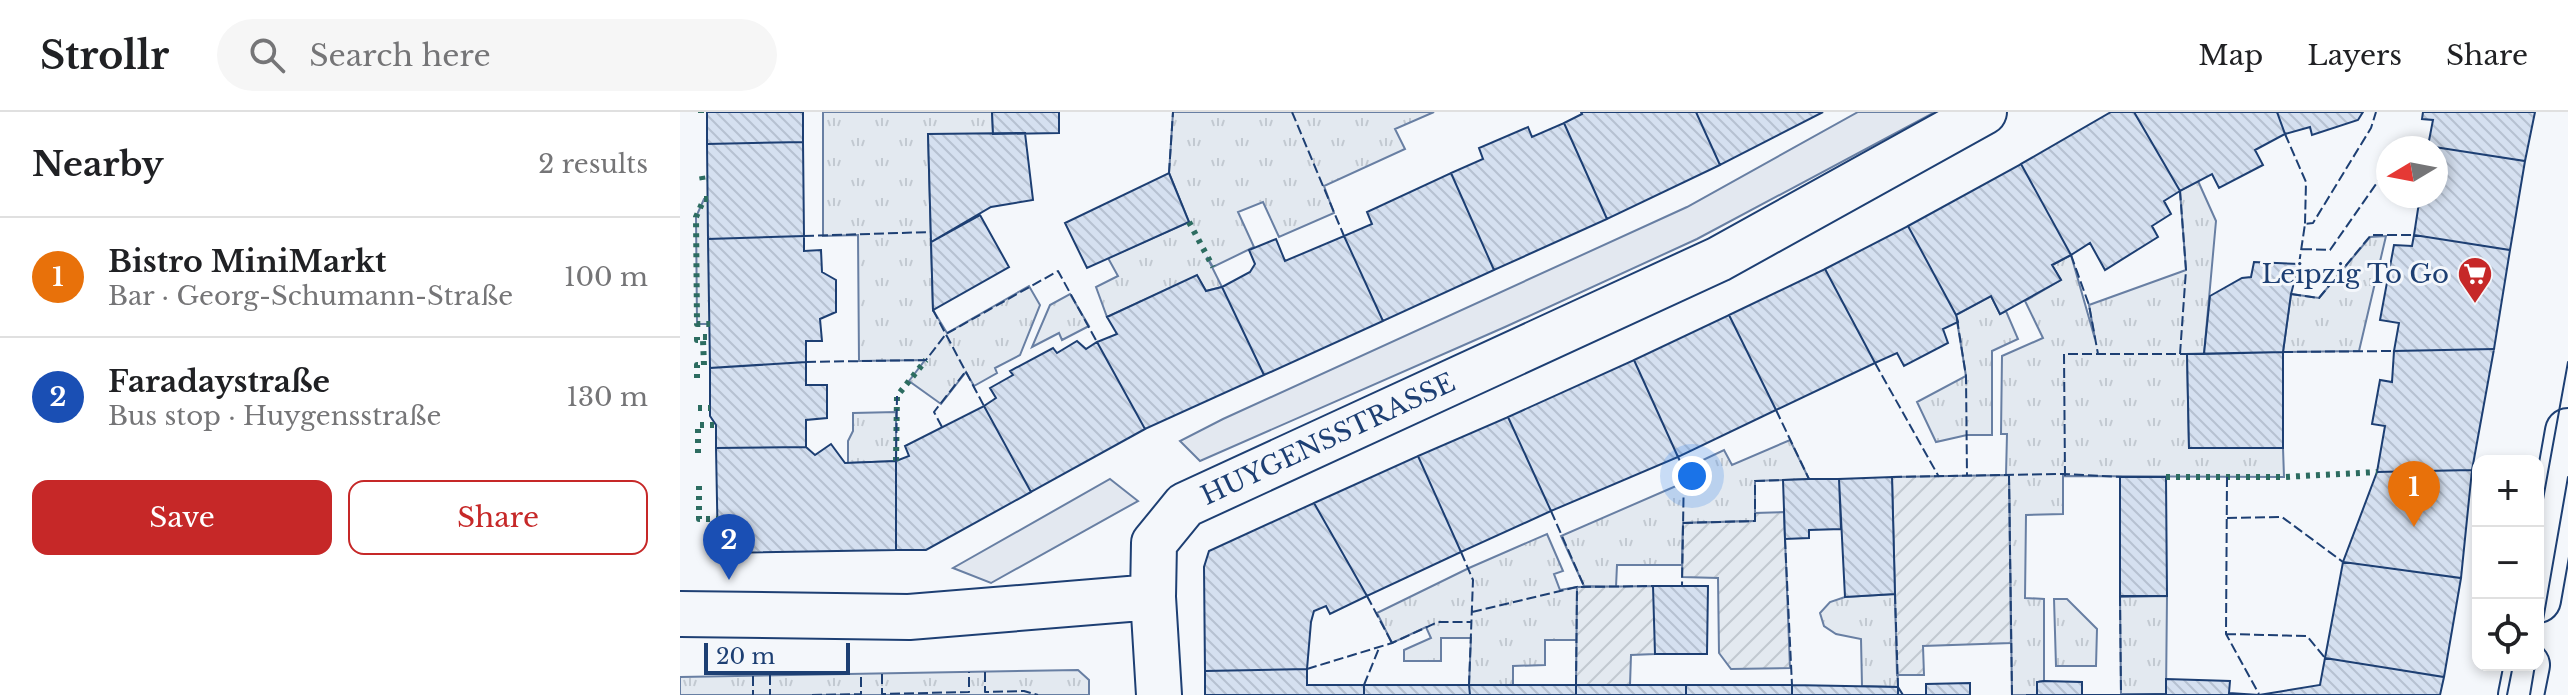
<!DOCTYPE html>
<meta charset="utf-8">
<style>
:root{--surface:#fff;--page:#f6f6f6;--text:#202124;--muted:#757577;--line:#e0e0e0;--accent:#c62828}
body{margin:0;font-family:"Libre Baskerville",serif;background:var(--page);color:var(--text)}
.controls{position:absolute;right:24px;bottom:24px;display:grid;overflow:hidden;border-radius:16px;box-shadow:0 4px 12px #0003}
.controls button{width:72px;height:72px;display:grid;place-items:center;padding:0;border:0;border-bottom:2px solid var(--line);background:var(--surface);color:var(--text);font:40px sans-serif}
.compass{position:absolute;left:1696px;top:24px;width:72px;height:72px;border-radius:50%;background:var(--surface);box-shadow:0 4px 12px #0003;rotate:260deg}
.scale{position:absolute;left:24px;bottom:20px;width:146px;box-sizing:border-box;padding-left:8px;border:4px solid #1d3f73;border-top:0;font-size:22px;line-height:28px;white-space:nowrap;color:#1d3f73;-webkit-text-stroke:6px #f4f7fb;paint-order:stroke}
.you{position:absolute;left:1012px;top:364px;width:28px;height:28px;margin:-20px;border:6px solid #fff;border-radius:50%;background:#1a73e8;box-shadow:0 0 0 12px #1a73e833}
.badge{display:grid;place-items:center;width:52px;height:52px;border-radius:50%;background:var(--accent);color:#fff;font-size:26px;font-weight:700}
.pin{position:absolute;translate:-50% -66px;filter:drop-shadow(0 2px 4px #0008)}
.pin::after{content:'';position:absolute;top:42px;width:28px;height:24px;background:inherit;clip-path:polygon(0 0,100% 0,50% 100%)}
.list{margin:0;padding:0;list-style:none}
h2{display:flex;justify-content:space-between;align-items:center;height:104px;margin:0;padding:0 32px;font-size:34px}
h2 small{font-size:26px;font-weight:400;color:var(--muted)}
.list li{display:grid;grid-template-columns:52px 1fr auto;gap:24px;align-items:center;box-sizing:border-box;height:120px;padding:0 32px;border-top:2px solid var(--line)}
.list b{display:block;font-size:30px;white-space:nowrap}
.list p{margin:0;font-size:26px;white-space:nowrap;color:var(--muted)}
.list em{font-size:26px;font-style:normal;color:var(--muted)}
.actions{display:flex;gap:16px;padding:24px 32px}
.actions a{flex:1;padding:18px 0;border:2px solid var(--accent);border-radius:16px;text-align:center;font-size:28px;color:var(--accent)}
.actions .main{background:var(--accent);color:#fff}
.icon{flex:none;width:44px;height:44px;fill:none;stroke:currentColor;stroke-width:2;stroke-linecap:round;stroke-linejoin:round}
.map{position:relative;flex:none;width:1888px;height:583px;overflow:hidden}
header{display:flex;align-items:center;gap:48px;box-sizing:border-box;height:112px;padding:0 40px;background:var(--surface);border-bottom:2px solid var(--line)}
header strong{font-size:38px}
nav{display:flex;gap:44px;margin-inline-start:auto;font-size:28px}
.search{width:560px;height:72px;background:var(--page);display:flex;align-items:center;gap:20px;box-sizing:border-box;padding:0 28px;border-radius:44px;color:var(--muted);font-size:30px}
main{display:flex}
aside{flex:1;background:var(--surface)}
.map>svg:first-child{display:block}
</style>
<header>
<strong>Strollr</strong>
<div class="search"><svg class="icon" aria-label="search" viewBox="0 0 24 24"><circle cx="10" cy="10" r="6"/><path d="M15 15l6 6"/></svg>Search here</div>
<nav><a>Map</a><a>Layers</a><a>Share</a></nav>
</header>
<main>
<aside>
<h2>Nearby<small>2 results</small></h2>
<ul class="list">
<li><span class="badge" style="background:#e8710a">1</span><div><b>Bistro MiniMarkt</b><p>Bar · Georg-Schumann-Straße</p></div><em>100 m</em></li>
<li><span class="badge" style="background:#1a4fb4">2</span><div><b>Faradaystraße</b><p>Bus stop · Huygensstraße</p></div><em>130 m</em></li>
</ul>
<div class="actions"><a class="main">Save</a><a>Share</a></div>
</aside>
<div class="map">
<svg width="1888" height="583" viewBox="0 0 1888 583">
<defs>
<pattern id="grass-tufts" width="24" height="20" patternUnits="userSpaceOnUse" patternTransform="scale(2)"><rect width="24" height="20" fill="#e3e9f0"/><path d="M3 7l-1-3M5 7V3M7 7l1-3M15 17l-1-3M17 17v-4M19 17l1-3" fill="none" stroke="#c2c9d1"/></pattern>
<pattern id="garden-furrows" width="10" height="10" patternUnits="userSpaceOnUse" patternTransform="scale(2)"><rect width="10" height="10" fill="#e3e9f0"/><path d="M-1 1l2-2M0 10L10 0M9 11l2-2" fill="none" stroke="#c2c9d1"/></pattern>
<pattern id="building-back-hatch" width="6" height="6" patternUnits="userSpaceOnUse" patternTransform="scale(2)"><rect width="6" height="6" fill="#d5e0f0"/><path d="M-1 5l2 2M0 0l6 6M5-1l2 2" fill="none" stroke="#b6c1d1"/></pattern>
</defs>
<rect width="100%" height="100%" fill="#f4f7fb"/>
<path fill="url(#grass-tufts)" stroke="#687fa3" stroke-width="2" d="M143,0h169l1,22h-65l5,176 14,23 82,-47 11,19 -20,50 -25,13 2,5 -23,13 -8,-14 -25,32 -32,-23 16,-21 -66,1 -1,-126 -35,1z
M493,0h261l-39,17 10,20 -81,37 10,27 -55,24 -16,-35 -25,10 16,35 -41,20 -6,-10 15,30 -16,4 -9,-15 -90,41 -11,-30 22,-11 -10,-18 81,-36 -20,-49z
M1518,69l18,40 -12,133h-17l2,94h94l1,29 -221,-1v38l-37,1 -1,83 19,1v82l-7,1v13h-25l-3,-219 -3,-1 1,-41h-6l1,-78 41,-18 -18,-37 36,-21 -9,-15 19,-10 24,84 -6,-34 97,-35 -6,-79z
M24,87h4l2,125h-13l-1,-107z
M1706,124l-27,115 -76,1 8,-58 28,4 51,-61z
M390,182l19,32 -27,14 -3,-7 -27,14 18,-42z
M1311,184l9,18 6,-3 12,28 -26,12v84h-25l-31,7 -19,-40 49,-26 -10,-61z
M216,300v49l-48,2v-22l5,-10v-18z
M1110,328l19,39 -54,2v40l-72,2 -1,42h-65l-1,22 -32,-1 -23,-50 122,-53 1,-14 40,-19 8,15z
M867,422l16,37 -9,3 6,16 17,-3v53h-32v25l-32,1v19h-44l2,-47h-30v23h-37v-11l27,-12 -5,-11 -34,16 -15,-30 92,-45z
M1215,482l3,93 -36,-1 -1,-47 -25,-5 -12,-8 -4,-13 10,-11 15,-5z
M1487,484l-1,98h-45l-1,-97z
M1374,487h13l30,30 -1,37h-40z
M398,558l11,10v15h-409v-18z"/>
<path fill="url(#garden-furrows)" stroke="#687fa3" stroke-width="2" d="M1329,363l2,168 -88,3 1,29h-27l-5,-198z
M1104,400l6,156 -59,1 -12,-16 -1,-75 -36,-1 1,-54 72,-2v-8z
M975,474v68l-24,1 -1,30h-54l1,-98z"/>
<path fill="#e3e8f0" stroke="#687fa3" stroke-width="2" d="M1178,0h77l-238,127 -192,88 -305,134 -20,-20 43,-22 464,-212z
M430,367l28,22 -147,82 -38,-15z"/>
<path fill="url(#building-back-hatch)" stroke="#1d3f73" stroke-width="2" d="M27,0h96v30l-96,2z
M312,0h67v21l-66,1z
M901,0h115l24,53 -113,54 -43,-96 18,-9z
M1016,0h127l-103,53z
M1431,0h23l46,79 -16,10 7,13 -19,12 6,11 -53,33 -15,-27 -19,12 -50,-91z
M1454,0h143l8,22 -30,16 8,15 -44,23 -7,-14 -32,17z
M1597,0h86l-5,8 -46,15 -2,-8 -25,7z
M1743,0h112l-10,49 -97,-15 5,-26 -11,-1z
M884,11l43,96 -113,51 -43,-97 32,-14 -4,-11 49,-21 4,10z
M345,21l8,67 -42,7 -60,35 -3,-108z
M123,30l1,94 -96,3 -1,-95z
M1748,34l97,15 -15,89 -96,-15 6,-39h16v-48z
M1341,52l50,91 -19,10 9,15 -61,34 -9,-18 -35,19 -48,-89z
M489,61l20,49 -102,46 -22,-45z
M771,61l43,97 -111,51 -39,-85 28,-12 -5,-12z
M300,103l29,52 -76,43 -2,-68z
M1228,114l48,89 2,7 -15,7 5,14 -44,23 -7,-13 -22,10 -50,-94z
M1734,123l96,15 -16,99 -100,2 5,-28 -19,-3 14,-75 18,1z
M124,124v15l17,-1 1,22 14,8v32l-16,7 2,22h-16v21l-96,6 -2,-129z
M664,124l39,85 -119,54 -42,-88 28,-15 5,-8 -6,-14 27,-11 9,22z
M1574,150l45,2 -8,30 -8,58 -79,2 6,-58 32,-18 9,-1z
M1145,157l50,94 -99,47 -47,-95z
M517,163l9,16 16,-4 42,88 -119,54 -48,-87 20,-8 -10,-17z
M1049,203l47,95 -98,47 -44,-97z
M397,229l9,8 11,-7 48,87 -114,63 -47,-86 12,-8 -6,-10 23,-13 -3,-4 43,-23 4,5z
M1814,237l-22,121 -95,2 8,-46 -13,-2 8,-44 12,2 2,-31z
M1603,240v96h-94l-2,-94z
M954,248l44,97 -127,54 -43,-94z
M126,250v23h21v33l-21,2v27l-90,1v-23l-6,-9v-48z
M304,294l47,86 -105,58h-30v-89l13,-5 -4,-10z
M828,305l43,94 -90,41 -43,-96z
M151,332l14,19 51,-2v89l-178,3 -2,-105 90,-1 9,8z
M738,344l43,96 -94,44 -53,-93z
M1792,358l-11,108 -118,-16 34,-90z
M1212,365l3,117 -50,3 -6,-118z
M1440,365h46l1,119h-47z
M1129,367h30l2,50 -32,1v8l-24,1 -2,-59z
M634,391l53,93 -37,18 -4,-8 -12,5 -3,11 -4,47 -102,2 -1,-104 5,-16z
M1663,450l118,16 -17,99 -119,-19z
M973,474h55l-1,68h-52z
M1645,546l119,19 -4,18h-181l61,-10z
M627,557v16h57v10h-159v-24z
M1486,567l64,2 -1,12 30,2h-138l45,-1z
M1364,569l38,1v13h39h-95h11v-13z
M1290,571v12h-72v-8l5,8h23v-11z
M684,573h105l1,10h-106z
M789,573h107v10h-106z
M896,573h110v10h-110z
M1006,573h106v10h-106z
M1112,573l106,2v8h-106z"/>
<g fill="none" stroke-linecap="round" stroke-linejoin="round">
<defs>
<path id="minor" d="M0,502l229,3 244,-20
M479,583l-6,-98 1,-54 31,-38 534,-246 265,-147"/>
<path id="major" d="M1858,488l30,-169
M1841,583l6,-30"/>
</defs>
<use href="#minor" stroke="#1d3f73" stroke-width="48"/>
<use href="#major" stroke="#1d3f73" stroke-width="48"/>
<use href="#minor" stroke="#f4f7fb" stroke-width="44"/>
<use href="#major" stroke="#f4f7fb" stroke-width="44"/>
<path stroke="#1d3f73" stroke-width="2" d="M1858,415l30,-165
M1858,537l30,-172
M1827,583l6,-30
M1850,583l5,-30"/>
<path stroke="#2c6c60" stroke-width="6" stroke-dasharray="4 6" stroke-linecap="butt" d="M21,1v-1
M22,64l1,6 4,-1
M28,87h-4l-8,18 1,107h13
M509,110l24,45
M17,266v-13h7l-1,-25h-6v-3h12
M18,296h12
M18,341v-28h18
M216,349l1,-65 29,-36
M1486,365h118l93,-5
M19,374v33h19"/>
<path stroke="#1d3f73" stroke-width="2" stroke-dasharray="10 4" stroke-linecap="butt" d="M612,0l52,124
M1605,22l21,48 -1,42
M1737,36l11,-2
M489,61l4,-61
M124,124l127,-4
M1622,137l28,1 58,-83
M1391,143l18,50 9,49
M1619,152l6,-40 8,-1 58,-95 5,-16
M1611,182l28,4 52,-63h43
M253,198l51,96
M1277,207l9,57 1,100
M1603,240l111,-1
M1500,242l6,-84 -6,-79
M126,250l120,-2 20,-26 112,-63 39,71
M1195,251l64,114
M1096,298l33,69
M262,315l-8,-15 32,-41
M998,345l6,12 -2,117
M216,349l1,-65
M1329,363l3,220
M1385,364l-1,-122h123
M1212,365l171,-3 60,3
M1547,365l-1,157 33,60
M871,399l33,75
M1547,406l55,-1 61,45
M1003,411l72,-2v-40l28,-1
M1105,427l7,146
M781,440l12,28 -4,105
M901,475l72,-1
M1215,482l3,93
M687,484l25,47
M1440,484l1,98
M792,500l105,-25 -1,98
M1546,522l81,2 18,22
M627,557l85,-26 46,-21h33
M305,560v20l39,-1 14,4
M202,562v20l87,-2v-20
M90,563v20
M73,564v19
M684,573l15,-37
M132,583l49,-1v-20"/>
</g>
<defs>
<symbol id="supermarket-pin" viewBox="-11 -11 22 30"><path d="M0 17L-7.5 6A9.5 9.5 0 1 1 7.5 6Z" fill="#c62828" stroke="#f4f7fb"/><path d="M-6-5.5h2.5l.6 2H6L4.5 2H-2.5L-4.4-4H-6ZM-1.5 3.2a1.3 1.3 0 1 0 .1 0ZM3 3.2a1.3 1.3 0 1 0 .1 0Z" fill="#fff"/></symbol>
</defs>
<g fill-rule="evenodd">
<use href="#supermarket-pin" x="1775" y="142" width="40" height="54"/>
</g>
<g text-anchor="middle" dominant-baseline="central" stroke-width="6" stroke-linejoin="round" paint-order="stroke">
<g font-size="26" fill="#1d3f73" stroke="#f4f7fb" text-anchor="end">
<text x="1769" y="162">Leipzig To Go</text>
</g>
<g font-size="26" fill="#1d3f73" stroke="#f4f7fb">
<text transform="translate(648 327) rotate(-25)">HUYGENSSTRASSE</text>
</g>
</g>
</svg>
<div class="controls">
<button>+</button>
<button>−</button>
<button><svg class="icon" aria-label="locate" viewBox="0 0 24 24"><circle cx="12" cy="12" r="6"/><path d="M12 2v4M12 18v4M2 12h4M18 12h4"/></svg></button>
</div>
<svg class="compass" viewBox="-18 -18 36 36"><path d="M0-13l5 13h-10z" fill="#e53935"/><path d="M0 13l5-13h-10z" fill="#757577"/></svg>
<div class="scale">20 m</div>
<div class="you"></div>
<div class="pin badge" style="left:1734px;top:415px;background:#e8710a">1</div>
<div class="pin badge" style="left:49px;top:468px;background:#1a4fb4">2</div>
</div>
</main>
